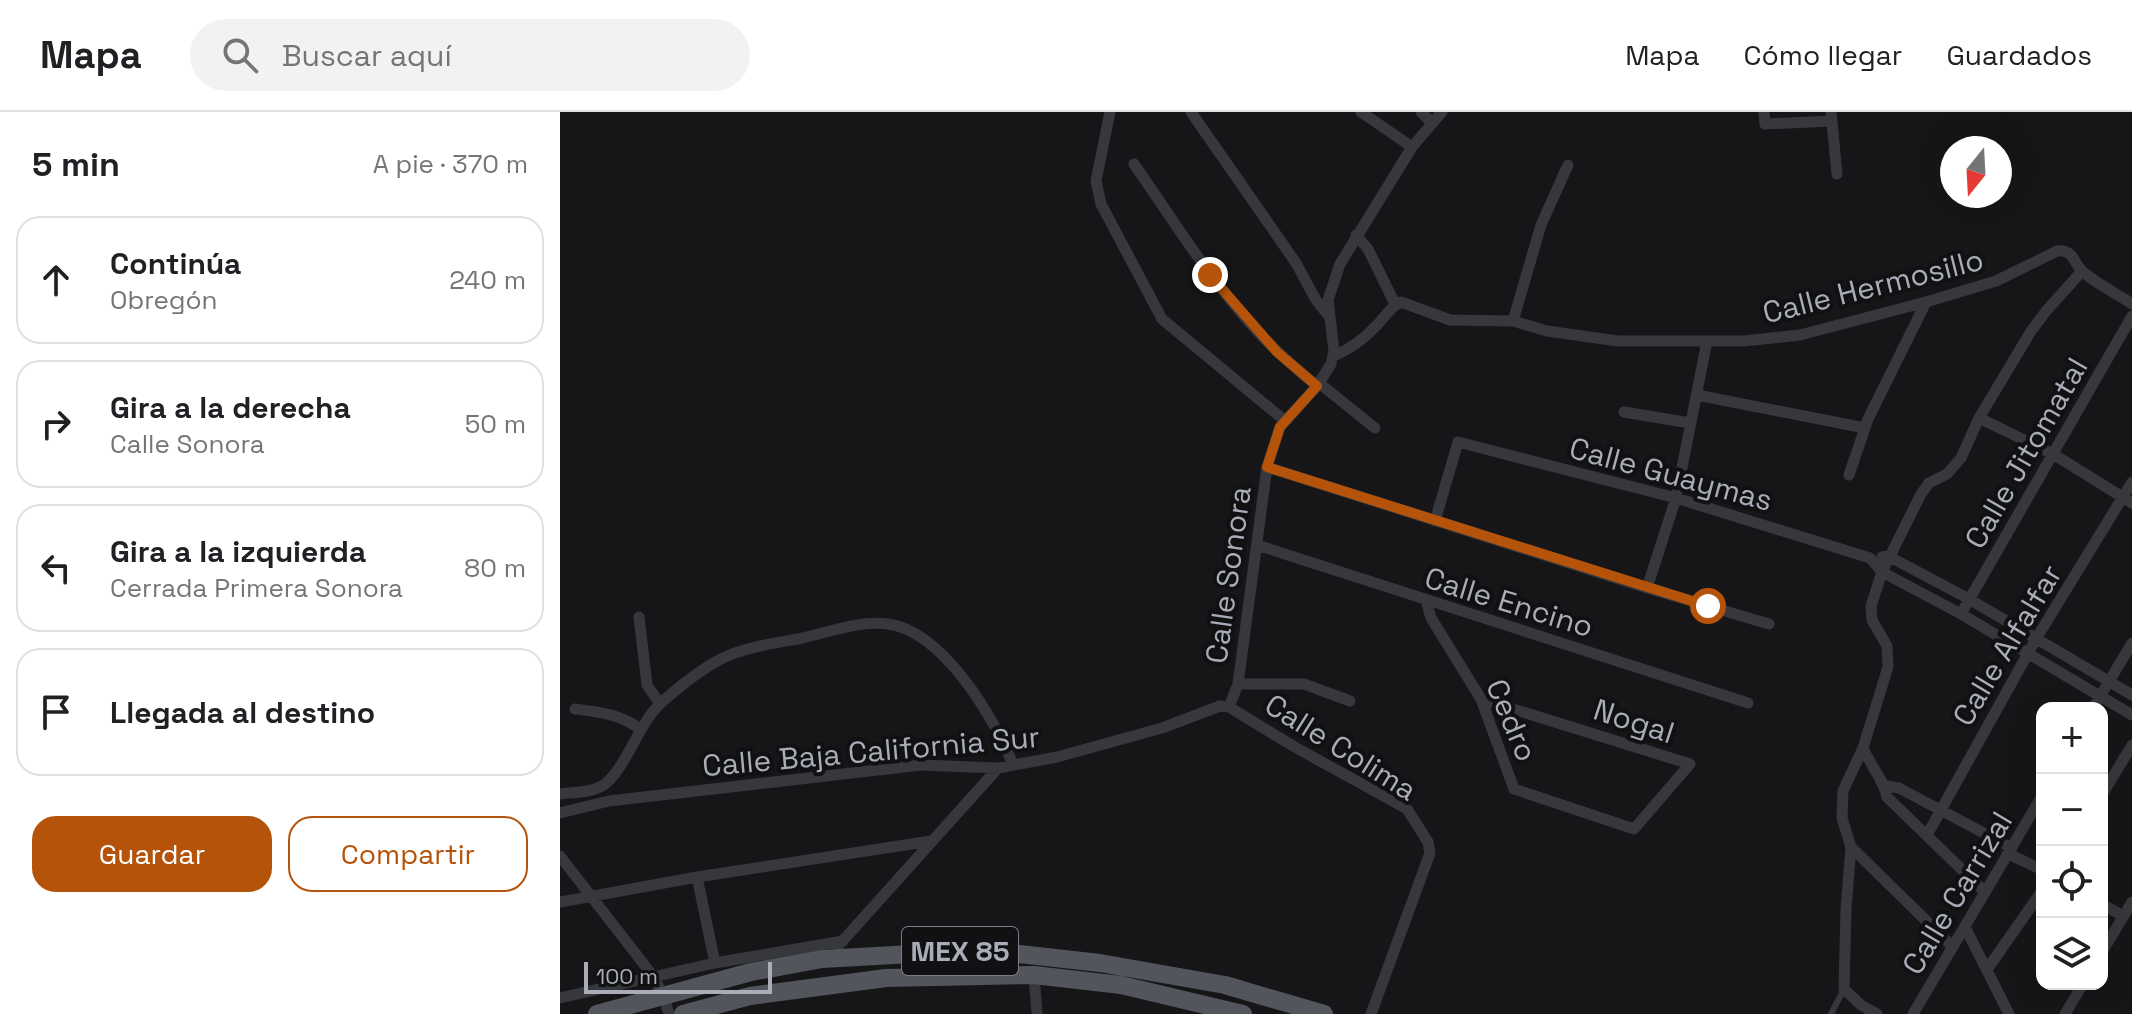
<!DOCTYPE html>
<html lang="es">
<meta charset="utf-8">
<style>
:root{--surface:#fff;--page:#f2f2f2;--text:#202124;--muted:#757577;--line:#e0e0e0;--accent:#b45309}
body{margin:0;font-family:"Space Grotesk",sans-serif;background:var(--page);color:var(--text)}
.controls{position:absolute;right:24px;bottom:24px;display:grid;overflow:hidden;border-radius:16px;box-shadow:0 8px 32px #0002}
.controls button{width:72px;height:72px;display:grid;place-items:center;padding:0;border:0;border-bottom:2px solid var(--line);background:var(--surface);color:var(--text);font:40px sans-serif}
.compass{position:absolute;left:1380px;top:24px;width:72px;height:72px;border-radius:50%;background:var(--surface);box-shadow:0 8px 32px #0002;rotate:198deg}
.scale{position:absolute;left:24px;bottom:20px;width:188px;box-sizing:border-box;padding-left:8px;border:4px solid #a8adb8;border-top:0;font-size:22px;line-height:28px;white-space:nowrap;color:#a8adb8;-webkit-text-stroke:6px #111113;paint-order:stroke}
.stop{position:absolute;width:24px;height:24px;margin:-18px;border:6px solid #b45309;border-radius:50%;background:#fff}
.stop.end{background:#b45309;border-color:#fff;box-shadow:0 2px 8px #0008}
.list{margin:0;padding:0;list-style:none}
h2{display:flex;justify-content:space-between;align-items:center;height:104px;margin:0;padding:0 32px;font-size:34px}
h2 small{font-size:26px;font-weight:400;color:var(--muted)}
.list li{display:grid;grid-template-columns:52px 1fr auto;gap:24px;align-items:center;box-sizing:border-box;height:128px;margin:0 16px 16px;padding:0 16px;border:2px solid var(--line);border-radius:24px}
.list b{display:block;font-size:30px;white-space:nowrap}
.list p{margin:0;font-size:26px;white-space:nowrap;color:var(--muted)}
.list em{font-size:26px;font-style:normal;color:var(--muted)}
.actions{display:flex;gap:16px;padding:24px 32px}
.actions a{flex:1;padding:18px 0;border:2px solid var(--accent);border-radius:24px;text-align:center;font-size:28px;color:var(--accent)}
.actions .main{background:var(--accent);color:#fff}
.icon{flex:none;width:44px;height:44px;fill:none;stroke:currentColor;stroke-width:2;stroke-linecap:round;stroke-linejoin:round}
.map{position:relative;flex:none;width:1572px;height:902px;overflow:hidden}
header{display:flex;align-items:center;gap:48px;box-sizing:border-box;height:112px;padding:0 40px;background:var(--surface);border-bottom:2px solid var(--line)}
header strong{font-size:38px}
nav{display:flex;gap:44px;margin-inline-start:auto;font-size:28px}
.search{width:560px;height:72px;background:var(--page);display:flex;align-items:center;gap:20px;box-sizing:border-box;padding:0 28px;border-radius:44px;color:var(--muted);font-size:30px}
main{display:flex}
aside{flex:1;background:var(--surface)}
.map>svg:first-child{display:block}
</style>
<header>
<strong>Mapa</strong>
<div class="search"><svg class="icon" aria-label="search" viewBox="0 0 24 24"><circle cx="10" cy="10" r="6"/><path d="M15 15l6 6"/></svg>Buscar aquí</div>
<nav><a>Mapa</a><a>Cómo llegar</a><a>Guardados</a></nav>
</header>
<main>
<aside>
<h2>5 min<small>A pie · 370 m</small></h2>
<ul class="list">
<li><svg class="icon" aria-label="ahead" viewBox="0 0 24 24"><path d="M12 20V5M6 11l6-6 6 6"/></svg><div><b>Continúa</b><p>Obregón</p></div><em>240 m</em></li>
<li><svg class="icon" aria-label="right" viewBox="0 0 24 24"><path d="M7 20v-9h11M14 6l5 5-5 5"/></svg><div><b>Gira a la derecha</b><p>Calle Sonora</p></div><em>50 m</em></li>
<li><svg class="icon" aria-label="left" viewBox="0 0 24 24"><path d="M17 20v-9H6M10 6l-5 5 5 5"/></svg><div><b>Gira a la izquierda</b><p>Cerrada Primera Sonora</p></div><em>80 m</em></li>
<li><svg class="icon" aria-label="arrive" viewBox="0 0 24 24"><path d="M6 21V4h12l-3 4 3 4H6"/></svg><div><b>Llegada al destino</b></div></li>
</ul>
<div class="actions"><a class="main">Guardar</a><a>Compartir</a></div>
</aside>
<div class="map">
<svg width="1572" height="902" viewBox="0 0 1572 902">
<rect width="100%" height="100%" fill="#161618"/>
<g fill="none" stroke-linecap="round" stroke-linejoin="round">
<path stroke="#37383d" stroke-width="6" d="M1271,902l13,-25"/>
<path stroke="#37383d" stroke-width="11" d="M550,0l-14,69 5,23 61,115 122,101
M631,0l105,151 20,37 13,16
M801,0l51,35
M861,0l11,11
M1204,0l1,12 67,-3
M1271,0l6,62
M574,52c35,50 68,103 108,150 22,27 48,50 75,72
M796,123l12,14 27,55
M953,209l28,-96 27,-60
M773,244c16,-6 32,-18 44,-31 8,-8 13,-18 24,-23l49,18 63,1 34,10 71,10h126l56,-6 126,-33 70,-21 61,-30c15,-2 16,9 24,19 12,12 37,24 51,34
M759,271l56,45
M1137,283l168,33
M1064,300l66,11
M1419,306l74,36 79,49
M707,355l380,121 122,36
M1289,363l19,-56 58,-117
M875,409l23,-79 218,56 194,60 12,14 79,42 171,101
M697,433l491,158
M1322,445l6,-1 81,43 163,96
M1087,476l29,-90 31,-157
M866,489l5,17 50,81 33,90 120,40 56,-65 -209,-65
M1401,502l171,-298
M79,505l8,68 13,19
M678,572h66l46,17
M669,595l9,-23 29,-217 13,-40 37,-41 14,-22 3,-13 -6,-51 12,-36 72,-117 30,-35
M1533,596l39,-65
M15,597c24,3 45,5 65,20
M1303,636c7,17 21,32 24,49l98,95
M1327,674l12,2 113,60
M0,682c14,-2 30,-1 42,-8 23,-14 36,-63 60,-84 17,-15 39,-33 59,-43 20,-11 54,-16 77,-20 28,-6 61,-19 90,-15 55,7 107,95 125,141
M1542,683l30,-50
M0,701l49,-12 312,-36 77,3 59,-11 105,-29 58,-22 9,1 64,39 114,63 21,33 2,11 -59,161
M1367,723l109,-196 96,-157
M1291,735l102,100
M1449,742l33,16
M0,744l93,120 11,21 5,17
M137,765l18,86
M0,790l137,-25 234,-36
M1542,792l21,12
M1405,815l44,87
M278,834l160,-178
M1542,840l30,-50
M1428,856l54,-77
M474,863l3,39
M0,886l155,-35 128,-22
M1317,902l-16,-9 -17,-16 2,-80 5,-62 -9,-29 1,-27 20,-43 25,-81 -1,-21 -15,-26 -1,-14 11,-34 39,-78 8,-11 18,-9 14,-16 18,-40 52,-87 16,-21 35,-39
M1353,902l129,-218
M1505,902l18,-30"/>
<path stroke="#53555c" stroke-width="18" d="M37,902l154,-42 71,-13 162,-9 116,13 125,22 99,29
M123,902l67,-18 136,-18 148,-3 87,10 122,29"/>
</g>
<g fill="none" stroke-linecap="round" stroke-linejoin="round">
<path stroke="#b45309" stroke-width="10" d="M650,163l67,77 40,34 -37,41 -13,40 441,139"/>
</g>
<g text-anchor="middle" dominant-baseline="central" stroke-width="8" stroke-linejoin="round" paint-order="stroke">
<rect fill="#111113" stroke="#7b7e86" stroke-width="2" x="342" y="815" width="116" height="48" rx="6"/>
<g font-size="28" font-weight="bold" fill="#a8adb8">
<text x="400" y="839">MEX 85</text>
</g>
<g font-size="30" fill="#a8adb8" stroke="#111113">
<text transform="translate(1313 174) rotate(-14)">Calle Hermosillo</text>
<text transform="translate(1466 341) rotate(-60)">Calle Jitomatal</text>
<text transform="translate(1111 362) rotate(15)">Calle Guaymas</text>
<text transform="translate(668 463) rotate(-82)">Calle Sonora</text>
<text transform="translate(949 490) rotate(17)">Calle Encino</text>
<text transform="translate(1447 533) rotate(-59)">Calle Alfalfar</text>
<text transform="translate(952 608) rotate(67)">Cedro</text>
<text transform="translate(1074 609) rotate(18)">Nogal</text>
<text transform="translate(781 635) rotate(32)">Calle Colima</text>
<text transform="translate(311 639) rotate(-5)">Calle Baja California Sur</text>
<text transform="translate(1397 781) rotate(-59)">Calle Carrizal</text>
</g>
</g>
</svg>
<div class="controls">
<button>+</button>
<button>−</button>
<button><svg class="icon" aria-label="locate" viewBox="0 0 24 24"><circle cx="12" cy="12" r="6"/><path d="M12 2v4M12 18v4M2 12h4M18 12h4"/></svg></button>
<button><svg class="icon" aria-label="layers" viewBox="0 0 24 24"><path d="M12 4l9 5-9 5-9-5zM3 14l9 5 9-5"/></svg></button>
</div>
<svg class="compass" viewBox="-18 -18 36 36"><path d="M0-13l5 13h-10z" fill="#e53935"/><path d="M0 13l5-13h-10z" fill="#757577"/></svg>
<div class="scale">100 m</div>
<div class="stop" style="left:1148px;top:494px"></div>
<div class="stop end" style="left:650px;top:163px"></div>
</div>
</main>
